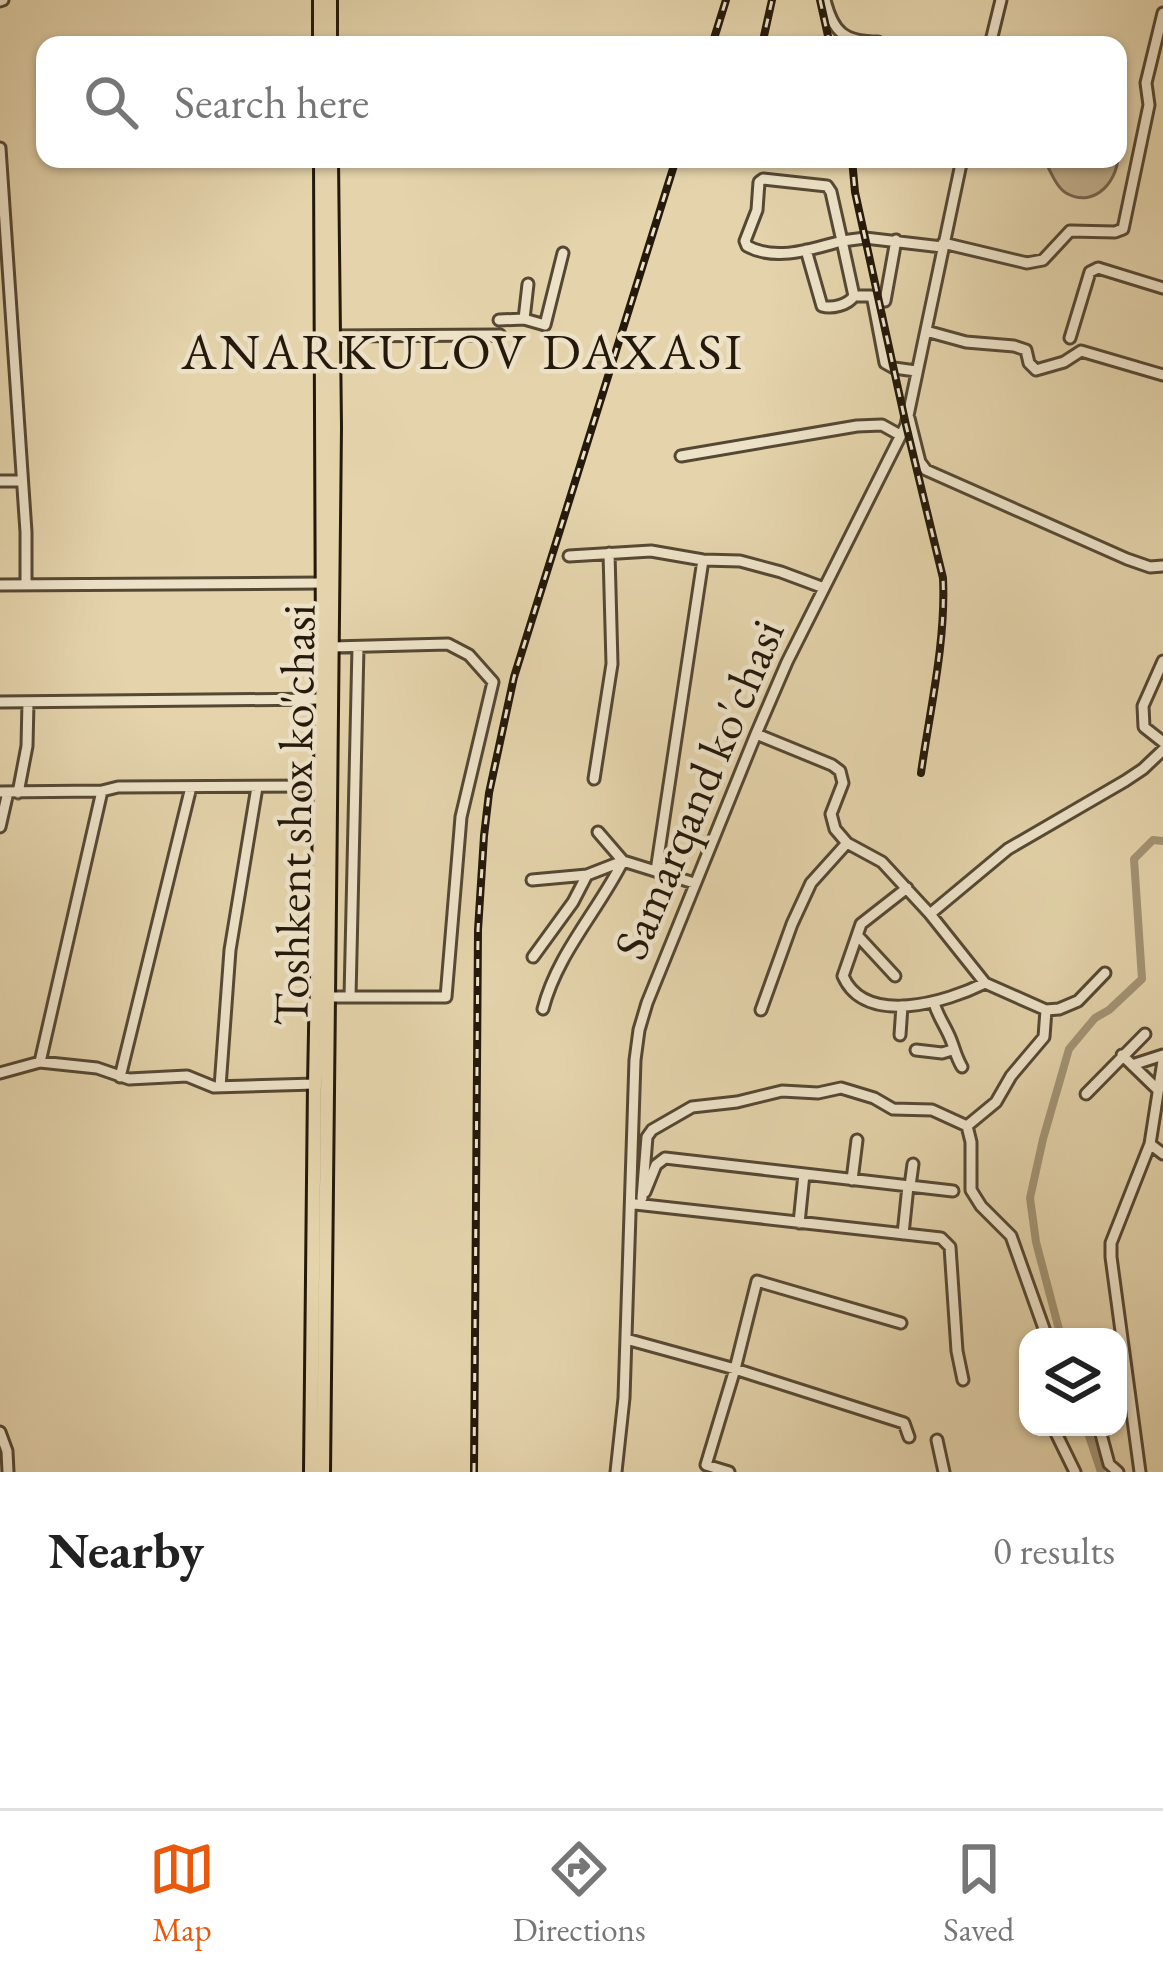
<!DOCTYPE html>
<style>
:root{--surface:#fff;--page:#f6f6f6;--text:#222;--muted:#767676;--line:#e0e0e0;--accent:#ea580c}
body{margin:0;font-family:"EB Garamond",serif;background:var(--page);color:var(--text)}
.controls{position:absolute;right:36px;bottom:36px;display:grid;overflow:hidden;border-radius:24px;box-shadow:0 3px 9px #0004}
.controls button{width:108px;height:108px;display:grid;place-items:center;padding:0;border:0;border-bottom:3px solid var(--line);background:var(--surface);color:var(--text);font:60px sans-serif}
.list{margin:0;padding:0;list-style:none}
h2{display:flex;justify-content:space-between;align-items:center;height:156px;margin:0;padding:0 48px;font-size:51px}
h2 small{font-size:39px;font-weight:400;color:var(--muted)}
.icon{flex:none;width:66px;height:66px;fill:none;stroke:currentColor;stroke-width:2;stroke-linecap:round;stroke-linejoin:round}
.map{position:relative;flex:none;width:1163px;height:1472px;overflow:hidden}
.search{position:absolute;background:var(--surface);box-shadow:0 3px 9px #0004;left:36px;right:36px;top:36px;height:132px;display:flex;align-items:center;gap:30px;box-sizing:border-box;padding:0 42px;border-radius:24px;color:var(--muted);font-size:45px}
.sheet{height:336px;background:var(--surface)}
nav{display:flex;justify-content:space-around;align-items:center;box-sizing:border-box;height:168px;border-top:3px solid var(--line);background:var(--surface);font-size:33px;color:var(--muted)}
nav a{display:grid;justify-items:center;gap:6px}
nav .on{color:var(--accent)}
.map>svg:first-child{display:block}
</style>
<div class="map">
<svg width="1163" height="1472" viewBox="0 0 1163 1472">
<rect width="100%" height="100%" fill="#e4d3ab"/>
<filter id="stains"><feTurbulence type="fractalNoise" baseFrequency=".00167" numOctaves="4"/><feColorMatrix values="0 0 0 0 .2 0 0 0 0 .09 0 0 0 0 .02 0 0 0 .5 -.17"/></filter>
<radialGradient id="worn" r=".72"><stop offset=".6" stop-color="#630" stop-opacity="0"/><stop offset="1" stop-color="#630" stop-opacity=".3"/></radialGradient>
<path fill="#c4b390" stroke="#74664e" stroke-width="3" d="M1118,152c2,26 -22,58 -52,41 -10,-6 -16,-23 -22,-34h74z"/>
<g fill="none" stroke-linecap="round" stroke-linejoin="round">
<path stroke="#a39475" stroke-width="8" d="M1061,1337l-25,-95 -6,-44 13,-59 26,-90 26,-31 14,-8 33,-31 -8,-120 19,-19 10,1
M1086,1427l15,45"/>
<defs>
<path id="minor" d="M825,0c8,32 19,42 53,42
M0,1l3,-1
M990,45l11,-45
M0,148l26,384v53
M763,179l64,7 4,6 11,49c-30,8 -66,21 -95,5l-2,-5 12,-31 2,-28z
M943,243l84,20 16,-3 27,-29 45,1 8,-3 26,-124 -3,-22 17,-70
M806,250l16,56c10,3 26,-1 32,-10l-12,-55 23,-3 77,9
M528,284l-4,35 21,6 18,-72
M854,296h17l2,4 12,63 9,5 22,3
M885,301l11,-61
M499,320l25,-1
M926,331l40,11 48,4 12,4 3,13 7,7 28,-8 17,-11 82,24
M332,336l168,-1
M1070,338l20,-66 8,-4 65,20
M909,418l11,44 6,8 201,89 23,8 13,-1
M681,456l176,-30 25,-1 18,10
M0,481h22
M569,556l82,-5 52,9 37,1 41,11 43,16
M0,585l323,-2
M1163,661l-20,45 1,21 19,15
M0,702l322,-3
M756,734l76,31 8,6 3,12 -12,31 4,15 12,14 35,19 48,52 55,69 61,27 13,-1 19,-8 27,-28
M594,779l18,-115 -3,-111
M0,792l102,-1 16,-4 202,-1
M18,793l9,-47 1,-44
M0,827l8,-35
M598,832l25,29 71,22
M656,871l47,-311
M532,880l55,-5 36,-14
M907,888l-46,36 -18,52c22,51 104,26 142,7
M930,914l78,-65 117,-68 18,-12 20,-19
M858,936l37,40
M533,957l40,-55 14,-27
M328,997h118l15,-180 32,-135 -24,-27 -21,-11 -116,3
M350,997l8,-350
M934,1003c4,14 12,24 17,37 4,10 5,17 11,27
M543,1009c14,-55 55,-98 80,-148
M761,1010l31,-86 19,-41 36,-40
M900,1035l2,-29
M916,1050l26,3 10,-3
M1122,1055l35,34
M1163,1061l-13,83 13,10
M40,1062l62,-271
M1132,1065l31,-10
M0,1073l40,-11 57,6 32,11 58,-3 27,11 101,-3
M120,1077l71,-290
M220,1087l10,-137 27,-163
M1086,1094l59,-60
M967,1126l29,-24 15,-26 33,-39 2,-27
M852,1180l5,-40
M910,1186l3,-22
M645,1192l11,-27 9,-7 288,33
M642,1198l5,-61 5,-7 40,-23 45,-5 45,-11 36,2 23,-5 33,10 19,11 39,1 35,16 4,16v48l10,16 30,30 36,101
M635,1204l306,34 9,9 7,104 6,29
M799,1223l5,-49
M903,1234l5,-48
M626,1339l109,30 169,54 5,14
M1053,1427l22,45
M1099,1427l10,37 9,8
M0,1432l7,19 1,21
M937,1440l7,32
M616,1472l8,-74 11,-338 4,-30 8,-27 109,-269 31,-72 119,-237 56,-266
M729,1472l-23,-7 29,-96 22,-88 144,42
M1140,1472l-29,-215v-14l39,-99"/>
<path id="major" d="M320,0v45
M330,0v45
M311,1472l4,-388 8,-423 -2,-502
M323,1472l11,-1045 -3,-268"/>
</defs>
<use href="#minor" stroke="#554833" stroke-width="15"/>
<use href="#major" stroke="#25190b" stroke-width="18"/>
<use href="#minor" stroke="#ede2c8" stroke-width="9"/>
<use href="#major" stroke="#e4d3ab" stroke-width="12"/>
<defs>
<path id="rail" d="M820,0l10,45
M712,45l14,-45
M762,45l10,-45
M852,159l3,33 51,233 37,153c3,64 -13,131 -22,195
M474,1472l4,-542 6,-94 5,-43 25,-116 162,-518"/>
</defs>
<use href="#rail" stroke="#25190b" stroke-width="8"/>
<use href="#rail" stroke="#ede2c8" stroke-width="3" stroke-dasharray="9" stroke-linecap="butt"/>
</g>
<g text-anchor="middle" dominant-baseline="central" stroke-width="9" stroke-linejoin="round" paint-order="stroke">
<g font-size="48" fill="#25190b" stroke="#ede2c8">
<text transform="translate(698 789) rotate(-67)">Samarqand ko'chasi</text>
<text transform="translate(294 815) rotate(-89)">Toshkent shox ko'chasi</text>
</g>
<g font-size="51" letter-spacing="3" fill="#25190b" stroke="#ede2c8">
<text x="463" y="351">ANARKULOV DAXASI</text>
</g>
</g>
<rect width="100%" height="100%" filter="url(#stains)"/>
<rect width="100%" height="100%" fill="url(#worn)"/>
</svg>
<div class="controls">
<button><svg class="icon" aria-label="layers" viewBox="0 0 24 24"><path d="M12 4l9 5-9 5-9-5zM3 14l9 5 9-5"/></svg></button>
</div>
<div class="search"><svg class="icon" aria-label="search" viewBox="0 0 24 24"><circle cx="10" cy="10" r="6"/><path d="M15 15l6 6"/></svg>Search here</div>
</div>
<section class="sheet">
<h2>Nearby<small>0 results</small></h2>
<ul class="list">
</ul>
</section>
<nav>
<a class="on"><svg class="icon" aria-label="map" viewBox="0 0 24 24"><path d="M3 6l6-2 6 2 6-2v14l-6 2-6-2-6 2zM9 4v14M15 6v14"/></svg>Map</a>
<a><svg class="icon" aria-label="directions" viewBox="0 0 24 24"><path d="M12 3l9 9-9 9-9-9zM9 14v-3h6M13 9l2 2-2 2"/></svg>Directions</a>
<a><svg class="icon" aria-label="saved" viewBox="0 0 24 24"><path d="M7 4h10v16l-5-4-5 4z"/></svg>Saved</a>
</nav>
